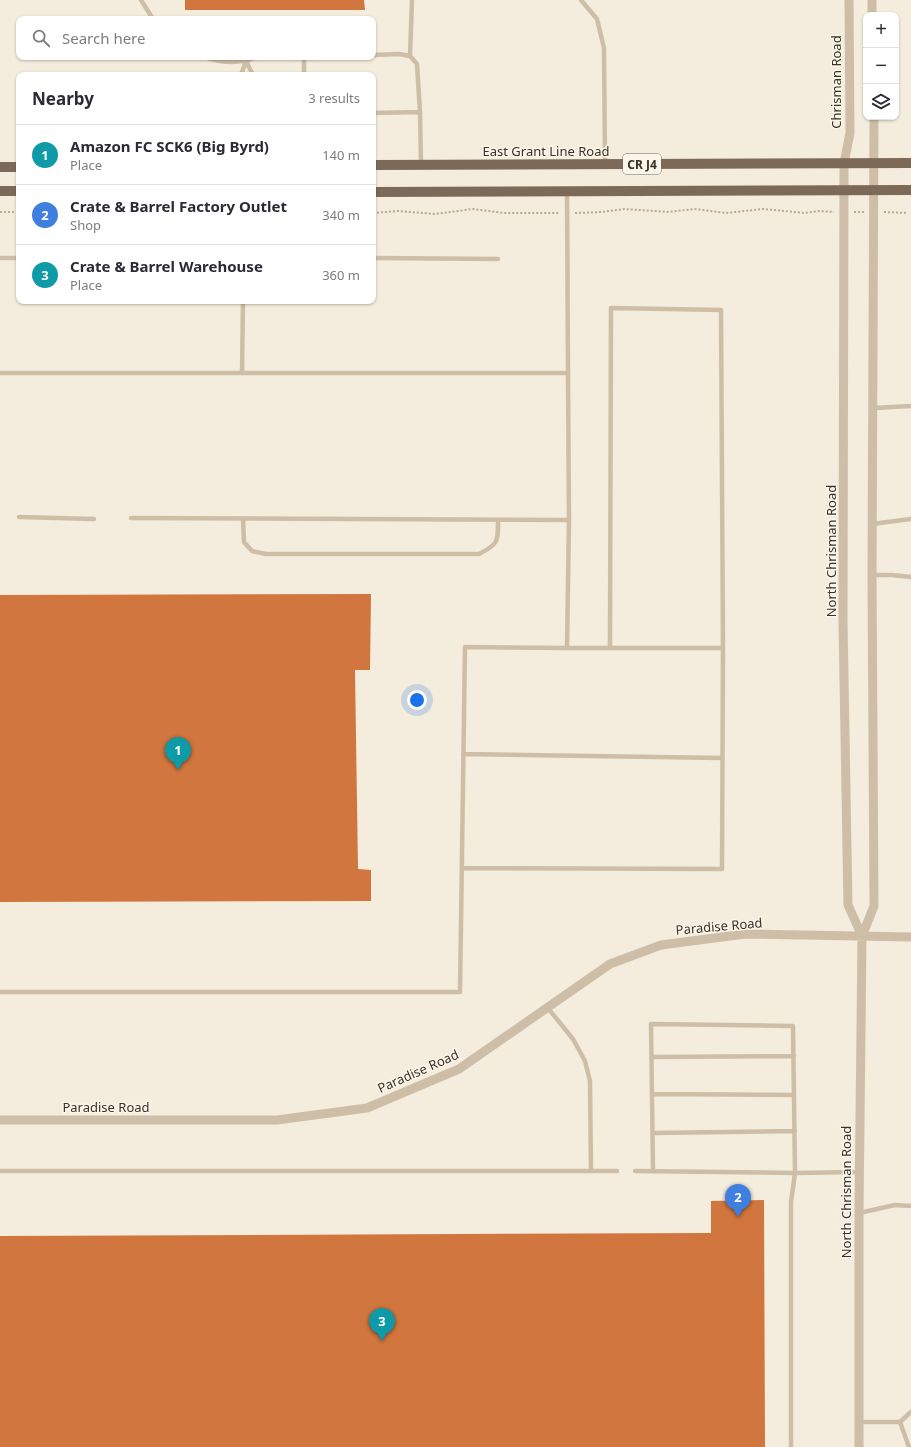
<!DOCTYPE html>
<meta charset="utf-8">
<style>
:root{--surface:#fff;--page:#f7f7f7;--text:#2b2b33;--muted:#7c7c81;--line:#e1e1e2;--accent:#ea580c}
body{margin:0;font-family:"Noto Sans",sans-serif;background:var(--page);color:var(--text)}
.controls{position:absolute;right:12px;top:12px;display:grid;overflow:hidden;border-radius:8px;box-shadow:0 1px 3px #0004}
.controls button{width:36px;height:36px;display:grid;place-items:center;padding:0;border:0;border-bottom:1px solid var(--line);background:var(--surface);color:var(--text);font:20px sans-serif}
.you{position:absolute;left:417px;top:700px;width:14px;height:14px;margin:-10px;border:3px solid #fff;border-radius:50%;background:#1a73e8;box-shadow:0 0 0 6px #1a73e833}
.badge{display:grid;place-items:center;width:26px;height:26px;border-radius:50%;background:var(--accent);color:#fff;font-size:13px;font-weight:700}
.pin{position:absolute;translate:-50% -33px;filter:drop-shadow(0 1px 2px #0008)}
.pin::after{content:'';position:absolute;top:21px;width:14px;height:12px;background:inherit;clip-path:polygon(0 0,100% 0,50% 100%)}
.list{margin:0;padding:0;list-style:none}
h2{display:flex;justify-content:space-between;align-items:center;height:52px;margin:0;padding:0 16px;font-size:17px}
h2 small{font-size:13px;font-weight:400;color:var(--muted)}
.list li{display:grid;grid-template-columns:26px 1fr auto;gap:12px;align-items:center;box-sizing:border-box;height:60px;padding:0 16px;border-top:1px solid var(--line)}
.list b{display:block;font-size:15px;white-space:nowrap}
.list p{margin:0;font-size:13px;white-space:nowrap;color:var(--muted)}
.list em{font-size:13px;font-style:normal;color:var(--muted)}
.icon{flex:none;width:22px;height:22px;fill:none;stroke:currentColor;stroke-width:2;stroke-linecap:round;stroke-linejoin:round}
.map{position:relative;flex:none;width:911px;height:1447px;overflow:hidden}
.search{position:absolute;background:var(--surface);box-shadow:0 1px 3px #0004;left:16px;top:16px;width:360px;height:44px;display:flex;align-items:center;gap:10px;box-sizing:border-box;padding:0 14px;border-radius:8px;color:var(--muted);font-size:15px}
.panel{position:absolute;background:var(--surface);box-shadow:0 1px 3px #0004;left:16px;top:72px;width:360px;height:232px;border-radius:8px}
.map>svg:first-child{display:block}
</style>
<div class="map">
<svg width="911" height="1447" viewBox="0 0 911 1447">
<rect width="100%" height="100%" fill="#f4ecdc"/>
<path fill="#d1763e" d="M185,0h179l1,10h-180z
M371,594l-1,76h-15l3,199 13,1v31l-371,1v-307z
M764,1200l1,247h-765v-211l711,-3v-32z"/>
<g fill="none" stroke-linecap="round" stroke-linejoin="round">
<path stroke="#baa891" stroke-width="2" stroke-dasharray="2 2" stroke-linecap="butt" d="M0,212h19
M854,212h10
M884,212l23,1
M373,213l25,-2 37,3 38,-5 32,4h54
M575,213l27,-1 22,-3 45,3 25,-3 32,4 37,-4 42,4 14,-2 15,1"/>
<path stroke="#cebea7" stroke-width="4.5" d="M141,0l12,19
M581,0l16,19 7,29 1,116
M373,55l26,-1 11,2 7,8 3,48 1,52
M410,56l2,-56
M204,57c18,6 36,7 53,0
M304,57v18
M246,61l7,14
M241,75l5,-14
M373,113l47,-1
M567,191l1,182
M0,258h19
M373,258l125,1
M0,373h568l1,147 -438,-2
M242,373l1,-72
M873,408l38,-2
M19,517l75,2
M243,519l1,23 8,9 14,3h213c20,-10 19,-13 19,-34
M872,524l39,-5
M872,575h20l19,2
M567,648h156l-2,-338 -110,-2 -1,340
M463,754l259,4
M462,868l260,1 1,-221
M0,992h460l5,-345 102,1 2,-128
M547,1007l26,32 12,22 5,20 1,90
M652,1057l142,-1
M652,1094l142,1
M653,1133l142,-2
M0,1171h617
M635,1171l160,2 64,-1
M653,1171l-2,-147 142,2 2,147 -4,29v245
M859,1213l36,-8 16,1
M859,1422h41l11,-10
M900,1422l9,25"/>
<path stroke="#cebea7" stroke-width="9" d="M849,0l1,133 -6,30 -1,459 5,283 14,31
M872,0v15
M0,1120h277l90,-12 92,-39 151,-105 51,-19 84,-11 166,3
M859,1447v-234l3,-277 12,-30 -2,-331 2,-458"/>
<path stroke="#7d6958" stroke-width="10" d="M373,165l538,-2
M0,167h19
M0,191h19
M373,192l538,-2"/>
</g>
<g text-anchor="middle" dominant-baseline="central" stroke-width="3" stroke-linejoin="round" paint-order="stroke">
<rect fill="#fbf6e9" stroke="#746b62" stroke-width="1" x="623" y="154" width="38" height="20" rx="3"/>
<g font-size="12" font-weight="bold" fill="#3a3028">
<text x="642" y="164">CR J4</text>
</g>
<g font-size="13" fill="#3a3028" stroke="#fbf6e9">
<text transform="translate(836 82) rotate(-90)">Chrisman Road</text>
<text x="546" y="151">East Grant Line Road</text>
<text transform="translate(831 551) rotate(-90)">North Chrisman Road</text>
<text transform="translate(719 926) rotate(-5)">Paradise Road</text>
<text transform="translate(418 1071) rotate(-24)">Paradise Road</text>
<text x="106" y="1107">Paradise Road</text>
<text transform="translate(846 1192) rotate(-90)">North Chrisman Road</text>
</g>
</g>
</svg>
<div class="controls">
<button>+</button>
<button>−</button>
<button><svg class="icon" aria-label="layers" viewBox="0 0 24 24"><path d="M12 4l9 5-9 5-9-5zM3 14l9 5 9-5"/></svg></button>
</div>
<div class="you"></div>
<div class="pin badge" style="left:178px;top:770px;background:#0f9aa8">1</div>
<div class="pin badge" style="left:738px;top:1217px;background:#3f7fe0">2</div>
<div class="pin badge" style="left:382px;top:1341px;background:#0f9aa8">3</div>
<div class="search"><svg class="icon" aria-label="search" viewBox="0 0 24 24"><circle cx="10" cy="10" r="6"/><path d="M15 15l6 6"/></svg>Search here</div>
<section class="panel">
<h2>Nearby<small>3 results</small></h2>
<ul class="list">
<li><span class="badge" style="background:#0f9aa8">1</span><div><b>Amazon FC SCK6 (Big Byrd)</b><p>Place</p></div><em>140 m</em></li>
<li><span class="badge" style="background:#3f7fe0">2</span><div><b>Crate &amp; Barrel Factory Outlet</b><p>Shop</p></div><em>340 m</em></li>
<li><span class="badge" style="background:#0f9aa8">3</span><div><b>Crate &amp; Barrel Warehouse</b><p>Place</p></div><em>360 m</em></li>
</ul>
</section>
</div>
